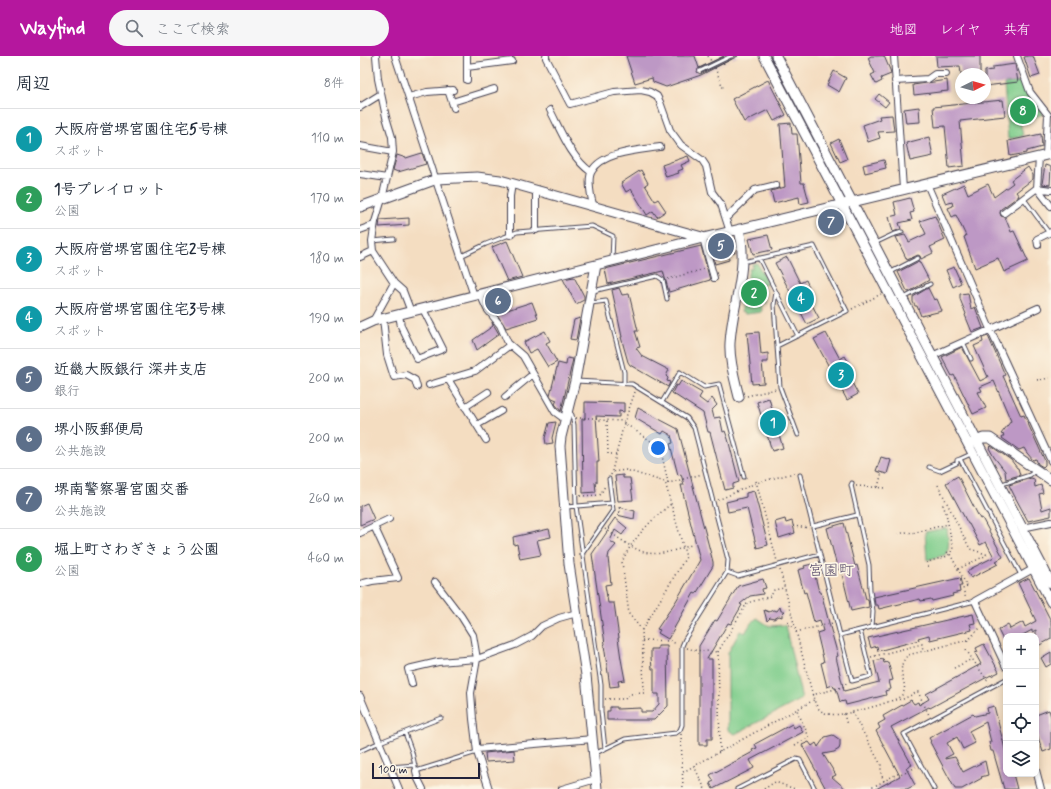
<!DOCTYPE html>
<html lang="ja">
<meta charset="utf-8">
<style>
:root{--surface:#fff;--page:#f6f6f7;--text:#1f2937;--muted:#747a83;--line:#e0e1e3;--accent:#b5179e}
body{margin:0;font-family:Mynerve,"Klee One",sans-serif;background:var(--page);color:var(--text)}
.controls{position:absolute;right:12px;bottom:12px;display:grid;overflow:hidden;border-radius:8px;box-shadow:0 2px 10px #0003}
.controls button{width:36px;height:36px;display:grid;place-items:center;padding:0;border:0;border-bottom:1px solid var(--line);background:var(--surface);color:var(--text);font:20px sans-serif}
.compass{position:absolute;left:595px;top:12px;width:36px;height:36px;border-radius:50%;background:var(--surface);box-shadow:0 2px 10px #0003;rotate:85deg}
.scale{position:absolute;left:12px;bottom:10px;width:108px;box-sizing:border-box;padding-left:4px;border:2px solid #22223b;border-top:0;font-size:11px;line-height:14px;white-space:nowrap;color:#22223b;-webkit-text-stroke:3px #fcf5e5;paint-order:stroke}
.you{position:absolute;left:298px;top:392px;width:14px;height:14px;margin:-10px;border:3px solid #fff;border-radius:50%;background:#1a73e8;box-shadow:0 0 0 6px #1a73e833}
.badge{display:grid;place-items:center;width:26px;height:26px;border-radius:50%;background:var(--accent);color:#fff;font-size:13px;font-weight:700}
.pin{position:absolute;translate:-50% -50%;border:2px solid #fff;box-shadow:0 1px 4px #0006}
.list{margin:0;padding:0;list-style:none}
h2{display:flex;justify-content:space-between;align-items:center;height:52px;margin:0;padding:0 16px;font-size:17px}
h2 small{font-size:13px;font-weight:400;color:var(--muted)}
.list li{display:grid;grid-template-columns:26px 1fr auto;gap:12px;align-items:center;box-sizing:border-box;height:60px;padding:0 16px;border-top:1px solid var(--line)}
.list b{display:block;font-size:15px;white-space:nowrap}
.list p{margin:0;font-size:13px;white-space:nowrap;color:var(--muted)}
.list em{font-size:13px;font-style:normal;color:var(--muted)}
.icon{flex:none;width:22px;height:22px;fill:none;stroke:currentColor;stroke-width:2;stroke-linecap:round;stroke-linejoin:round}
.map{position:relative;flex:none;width:691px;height:733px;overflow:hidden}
header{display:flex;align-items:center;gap:24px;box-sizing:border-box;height:56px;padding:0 20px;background:var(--accent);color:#fff}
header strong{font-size:19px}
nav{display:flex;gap:22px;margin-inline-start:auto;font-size:14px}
.search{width:280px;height:36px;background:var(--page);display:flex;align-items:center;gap:10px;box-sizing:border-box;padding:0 14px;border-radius:22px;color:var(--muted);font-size:15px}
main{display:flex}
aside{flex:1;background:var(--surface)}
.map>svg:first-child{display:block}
</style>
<header>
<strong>Wayfind</strong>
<div class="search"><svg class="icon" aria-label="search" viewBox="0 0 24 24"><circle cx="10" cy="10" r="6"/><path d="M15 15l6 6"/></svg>ここで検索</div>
<nav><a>地図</a><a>レイヤ</a><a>共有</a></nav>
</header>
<main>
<aside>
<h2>周辺<small>8件</small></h2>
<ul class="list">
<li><span class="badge" style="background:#0f9aa8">1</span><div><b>大阪府営堺宮園住宅5号棟</b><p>スポット</p></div><em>110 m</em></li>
<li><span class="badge" style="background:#2e9e5b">2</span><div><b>1号プレイロット</b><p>公園</p></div><em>170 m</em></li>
<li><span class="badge" style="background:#0f9aa8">3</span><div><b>大阪府営堺宮園住宅2号棟</b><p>スポット</p></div><em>180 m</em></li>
<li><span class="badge" style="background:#0f9aa8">4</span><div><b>大阪府営堺宮園住宅3号棟</b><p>スポット</p></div><em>190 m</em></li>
<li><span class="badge" style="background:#5c6f8a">5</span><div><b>近畿大阪銀行 深井支店</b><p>銀行</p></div><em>200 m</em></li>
<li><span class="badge" style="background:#5c6f8a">6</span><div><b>堺小阪郵便局</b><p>公共施設</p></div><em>200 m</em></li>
<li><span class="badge" style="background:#5c6f8a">7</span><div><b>堺南警察署宮園交番</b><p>公共施設</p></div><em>260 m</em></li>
<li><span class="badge" style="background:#2e9e5b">8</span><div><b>堀上町さわぎきょう公園</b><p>公園</p></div><em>460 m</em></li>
</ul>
</aside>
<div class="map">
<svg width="691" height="733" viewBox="0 0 691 733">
<rect width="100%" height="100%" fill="#fcf5e5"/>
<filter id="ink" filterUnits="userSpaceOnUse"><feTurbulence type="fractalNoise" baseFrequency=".025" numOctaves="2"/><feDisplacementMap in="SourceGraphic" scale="8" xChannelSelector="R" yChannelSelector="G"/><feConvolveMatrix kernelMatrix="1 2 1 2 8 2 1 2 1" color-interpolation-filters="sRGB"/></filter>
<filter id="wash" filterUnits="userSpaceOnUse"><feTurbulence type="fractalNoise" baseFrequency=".012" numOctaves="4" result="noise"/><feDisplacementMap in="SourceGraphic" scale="16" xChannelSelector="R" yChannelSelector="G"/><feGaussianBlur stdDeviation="0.9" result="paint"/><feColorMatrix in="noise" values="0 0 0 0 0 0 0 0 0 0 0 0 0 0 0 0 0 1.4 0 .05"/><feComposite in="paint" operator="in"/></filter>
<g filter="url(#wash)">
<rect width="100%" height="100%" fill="#f4ddc1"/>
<path fill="#7fcd8c" stroke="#507864" d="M662,26l9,17 13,15 -24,7 3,15 -15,3 -4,-55z
M397,207l11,21 -6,1 2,17 -4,1 1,9 -15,2 -5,-2 8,-43 3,-1v-4z
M587,472c1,11 4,17 -2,27l-18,5 -2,-28z
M397,562l12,8 16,-1 17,74 -67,35 -7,-4v-77l12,-22 5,2 6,-10z"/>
<g id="blocks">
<path fill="#bd98c5" d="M266,0h69l4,12 25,-12 -26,13 -1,3 3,2 32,-15 2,-3h4l-37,19 -35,12 -13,-5 -1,-4 -17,5z
M511,0h13l6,14 1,4 -10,4 1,3 -6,3 -5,-9 4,-2 -7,-15z
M576,0h44v18h-19l-1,-8 -23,1z
M668,0h5l7,19 -9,3 -7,-21z
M655,8l3,18 -33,4v-15l8,-1v-3z
M474,15l12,7 -7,14 -12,-7z
M408,24l18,35 -12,6 -6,-11 -24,12 -12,-23z
M587,24l1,11 -34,4 -1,-10z
M519,38l10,8 -4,5 -10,-8z
M643,44l2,16 -45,5 4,45 -15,2 -4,-42 -10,1 -2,-20z
M559,51l1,15 -14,1 -2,-14z
M532,59l2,16 -16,1 2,6 -12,4 -5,-17 17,-6 -1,-3z
M431,67l1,11h5l4,49h3l5,19 -9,2 -1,-7 -25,6 -3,-12 14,-4 -5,-63z
M681,78l1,13 -15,4v2l-17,3 -2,-15z
M569,81l4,19 -23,5 -4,-18z
M479,83l8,20 -7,3 -9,-19z
M62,97l4,11 -28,8 -5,-2 4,-15 9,3z
M328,100l2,5 -9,4 2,4 -5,2 1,2 -13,4 -4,-12z
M524,104l2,8 -21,5 -2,-8z
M685,109l6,2 -1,18 -8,-1z
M668,111l5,8v4l-17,13 3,4 -18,13 -1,4 1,3 4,1 6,15 3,-1 14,30 -24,11 -6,-14 -23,10 -11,-31 2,-1 -10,-21 -4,2 -4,-9 5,-2 -1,-4 -6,2 -4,-10 22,-10 4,10 20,-10 6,13 19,-14 -2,-3z
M281,114l7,13 -3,2 10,16 3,-2 8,12 -9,6 -4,-6 -6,4 -16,-26 -5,3 -5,-9z
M550,142l4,14 -4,1 2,7 -13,3 2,6 -8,3 -4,-15 8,-2 -3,-13z
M575,160l10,24 -15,7 3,6 -12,6 -1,-3 -2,-1 -11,5 -11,-23 9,-2 4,7 17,-8 -6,-13z
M49,162v7l-30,2 1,-7z
M408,179l4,15 -19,4 -4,-15z
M372,184l3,13 -7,1 1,6 -14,4 -5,-18 17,-4 -1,-1z
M147,185l15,36 -15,4 -15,-34z
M341,190l9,34 -41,12 -6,-21 -55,13 -3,-15z
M427,201l13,26 6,-3 3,7 -5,3 15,28 -12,6 -32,-61z
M559,205l10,19 -20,12 -2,-1 -9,-19z
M594,211l7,16 -8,4 -7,-17z
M214,221l10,19v4l-8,4 -13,-25z
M259,232l3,7 7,-1 9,37h-3l5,16 -4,1 6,8 27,14 -3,6 2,2 -1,3 3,1 -2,5 -38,-22 -2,-3 -7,-25h1l-10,-47z
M568,232l6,12 3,-1 5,12 -21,5 -4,-10h-2l-2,-4v-5z
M608,237l3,16 4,-2 8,21 -11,4 -7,-17 1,-1 -6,-15v-5z
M136,240l1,3 4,-1 3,13 28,-9 6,16 -32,10 -18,-27z
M220,262l-4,22 -6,-1 4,-19z
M132,266l7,12 -22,16 -4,-10 20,-14z
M185,275l5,10 -4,2 11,19 -9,5 -11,-18 -8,4 -5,-11z
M399,276l2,22 7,-1v9h-6l2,21 -12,1 -5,-51z
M466,277l14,26 5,-3 4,7 -6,3 15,28 -11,6 -33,-61z
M628,280l17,39 -2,1 18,40 3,-1 21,46v4l-2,2 -5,-3 -2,-5 -3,1 -6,-7 -3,-5 -5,2 -17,-12 2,-3 -3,-1 10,-13 -17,-40 -14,6 2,4 -4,1 8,16 -13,6 -19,-39 -2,1 -10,-19 20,-10 18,34 8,-4 -14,-31 9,-4 -1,-4z
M207,302l6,1 -12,52 -6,-7 2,-4 -5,-2 -2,-3 8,-32 8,2z
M321,325l21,12 -3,5 8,6 5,-6 5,7 -5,5 2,8 6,-1 3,15 2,-1 3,8 11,43 -6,2v4l-8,2 -15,-58h-2l-5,-19 -31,-20 4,-8 2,1z
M409,342l6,22 6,-2 2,8 -6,2 6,20 -11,3 -15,-49z
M225,346l39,1v9l-5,-1v6l-23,-1 3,46h-2v20h-2l1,10 -13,1 -1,-74h3z
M278,352l40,21 35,133v4l-17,28 -2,-1 -26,46 -10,-6 2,-3 -3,-1 19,-28 24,-41 -19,-75h3l-3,-11 -3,1 -8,-31 3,-1 -2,-8 -7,-4 -2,3 -27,-16z
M196,366l-4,16 1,5 -7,1 -1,-6 4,-15z
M631,390l20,14 6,8h1l2,7 -14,4 -1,-8 -11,-14 -5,-9z
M521,401l10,3 -4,14 -11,-3z
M263,419v3h7l3,22 -15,1 -3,-25z
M598,420l22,43 2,-1 21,39 -7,4 2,3 -27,14 -4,-6 3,-2v-1l24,-12 -8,-15 -6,3 -11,-21h-1l-22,-41z
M671,422l3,1 1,8 6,-2 2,8 -4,1 3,16 9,-3v9l-23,5 -14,-26 -5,-10z
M394,435l14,54 -11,3 -10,-40 -19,4 -2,-10 20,-5v-4z
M7,447l7,16 -14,6v-19z
M259,451l16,4 -1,8 -17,-4 3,-3z
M255,462l12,10 -5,7 -7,-5 -5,11 6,4 -7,8 -1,5 3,26 -6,1 3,18h6l5,35h-1l3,21 4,21 -7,1 1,5 -9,1 -6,-42 1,-1 -13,-90 17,-25 -1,-1z
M425,463l1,4 6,-2 3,12 -16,5 -4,-16z
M484,467l11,43 2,-1 9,34h2l1,8 -18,4 -9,-37 -2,-5 -2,1 -11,-42z
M189,473l2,8 -14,3 4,15 -21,4 -3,-15 -3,1 -1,-8z
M452,508l7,28h2l8,31 9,33 -2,1 8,34 35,-9 -5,-21 9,-2 1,4 4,-1 5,18 -4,1 2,8 -6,2 1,4 -40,10 -1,-4 -5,1 -4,-14h-2l-1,-3 -6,2 -6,-24 3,-1 -7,-29 6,-2 -3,-11 -6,2 -8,-30 -2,1 -6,-23 7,-2 -1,-2z
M600,522l2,8h-3l1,6 -8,2 1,2 -21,5 -1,-2 -10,2 -1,-2 -41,10 -1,-4h-3l-1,-8z
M669,522l22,43v18l-15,8v-17l-4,2v-2l-11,6h-15v10l-8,-16 10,-6 2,5 13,-7 2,5 11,-6 -18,-38z
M403,523l3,9 -4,1 1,5 -13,2 -10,8 2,1 -11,19 -3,-1 -21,36h5v80h-5v6h-8v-99l16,-26 2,1 21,-35z
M420,551l1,4h4l-3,3v3l-3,-1 -5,3 -4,-1 -3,3 -3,-11 5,2 4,-2 4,1z
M613,558l2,9 -5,1 2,6 -42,10 -1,-5 -11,3 1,2 -41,11 -1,-5 -6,2 -3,-10z
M624,588l15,28 -8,4v-1l-61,33 -1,-1 -38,20 21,38 -6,3 9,17 -8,4h-31l24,-13 -24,-45 4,-3 -2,-4 7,-4 -2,-4 28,-16 3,4 4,-2 1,3 10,-6 -3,-5 55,-30 -6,-11 3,-1 -2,-4z
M298,590h9l1,60 -14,14h-47v-9h3v-4h7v2l24,-1v4h11l7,-8v-10h-5v-25h-2l-1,-12v-8h7z
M691,596v12l-5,3 -5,-9z
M634,650l12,47v21h7l4,15h-13l-11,-38h-2l-2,-9h2l-5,-20 -17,9 6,12 -12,6 -6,-12 -10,6 6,11 -8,4v1l10,-2 8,15 22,-11 3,14 -7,2 1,1 -20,11h-7l-25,-47 1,-1 -2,-3 44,-24 2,2 13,-3 -1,-5z
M689,654l2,7v32l-8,3 -7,-21v-16z
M432,668l2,4 5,-3 4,7 -53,28 4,8 -41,21 -3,-6 4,-2 -4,-6 43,-23 -1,-2 5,-2 -2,-4z
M473,679l7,5v6l-1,3 -5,3 -11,2 13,21 -4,2 14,12h-20l-24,-44 7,-3 3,4 4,-3 2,4 7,-10z
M154,694l1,10 -29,2 -1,-9z"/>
</g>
</g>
<g filter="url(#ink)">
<use href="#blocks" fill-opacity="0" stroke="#423e4f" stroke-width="1"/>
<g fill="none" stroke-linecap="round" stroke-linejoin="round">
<defs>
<path id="lane" d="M664,143l25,34
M12,185l22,-2
M515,187l17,-8 10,-3
M101,200l25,-12 31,-12 75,-6 21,10 -1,24
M399,202l39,78
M383,206l71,-16 33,65 -70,35
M531,216l27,-14
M233,235l64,-15 6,4 4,19
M416,236l-2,13 6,82 18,48
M544,242l26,-14
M231,247l15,-2 18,71v11
M603,286l8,17
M216,325l56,3 55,34 7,10 34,132 -1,12 -42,67 -3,7v79l-2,5 -4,3 -51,6 -31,15
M302,346l18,-30 24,15 15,-3 25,93
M209,355l3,4 2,10 2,81 25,179v26l4,38
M611,398l-11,5 61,116
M569,411l11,4 17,-8v-3l3,-1
M440,419l40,160 135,-34
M492,427l-1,2 18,80 1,26 3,20 -1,16
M642,428l28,-9 5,-4
M206,451l46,-4
M453,470l44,-11
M222,498l31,-44 -4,-31
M367,516l11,4 82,-22
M480,579l12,46 19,-5 -11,-46
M45,677l7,19 4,19 61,-19
M0,695l20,-9 61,-24
M30,711l25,-2
M377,733l59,-30 4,1 15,29
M574,733l-30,-55 102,-55"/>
<path id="street" d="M35,0l79,240
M186,0v2l24,46 44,-12 27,-2 9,2 7,4 3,6 10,28 11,15 21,15 4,6 6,26 9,12 9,28
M534,0l9,133
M657,0l13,36 18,23 -2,40
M107,11l45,-6
M107,24v-24
M535,25l33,-2 7,-5h11
M88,34l6,18
M49,41l18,-5 26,-2
M92,46l42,-13
M0,51l21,-13
M190,54c11,21 21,48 41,62
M0,90l33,6
M679,101l-2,31 14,18
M0,118l27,4
M567,128l63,145 61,132
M176,135v39
M234,151c-3,-8 -7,-29 -2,-36 10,-19 48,-21 68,-24
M644,157l33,-25 14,2
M366,162l29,-28 21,-5
M0,174l14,-5
M150,179v-39l2,-12
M343,182l11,40
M678,189l-1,-6 14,-7
M0,201l13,-6
M34,227l9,8 8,21
M120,238l7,15 13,16 8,18 15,13 32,56 11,8
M39,259l2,11 16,33 26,-10 -20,-40
M23,263l4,36 7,22 12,-2 9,5 2,7
M13,265l21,-38 -21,-32 -1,-10 3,-19 7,-23 11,-47 -1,-15 -6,-20 -8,-38 -2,-23
M572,300l106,-48
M88,323l38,61
M69,329l46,-14 35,-26
M145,341l28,-23
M105,351l23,-15
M117,369l24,-14
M662,472l29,-6
M0,477l29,-14
M75,526l26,34 12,19 4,24 -6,34 2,26 4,33 12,37
M0,528l12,-3 26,-3 -24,-52
M646,611l-31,-66 58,-32
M52,628l-4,-15 30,-7 39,-3 38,-14 17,-9 10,-10 17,-8 18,-5
M0,640l39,93
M117,693l116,-10
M676,714l5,19
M56,715l2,8 5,10
M202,733l34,-10"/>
<path id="secondary" d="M404,0l287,546
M416,0l275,527
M0,151l77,-28 40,-2 23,3 202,57
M379,173c10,41 -7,74 -9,114 -1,18 5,37 9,54
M236,209l-21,116 -14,56 -1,9 9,118 17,111 11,114
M0,271l13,-6 330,-83 348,-84
M612,387l11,-5h7l61,42"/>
</defs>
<use href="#lane" stroke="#423e4f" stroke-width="5"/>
<use href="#street" stroke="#423e4f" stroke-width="8"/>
<use href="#secondary" stroke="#423e4f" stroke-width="11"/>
<path stroke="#423e4f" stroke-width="1.5" stroke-dasharray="1 3" stroke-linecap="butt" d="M348,0l3,5
M355,12l9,22
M308,223l37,-10
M492,253l29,-15
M677,324l14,-2
M275,336l-11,31 36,24 8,35 -2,1
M387,340l29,-7
M216,362h20l4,2 24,1
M247,365l1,33h8
M251,419l13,-52
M396,425l21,80
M308,426l1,1 33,-9
M578,429l32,64 19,6
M496,430l30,2
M518,431l4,-15
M220,440l20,-1 5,-9
M358,444l38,-17 38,-10
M433,470l16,2
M245,473c37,25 42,32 86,16
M538,478l9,-2 6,1 35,-9
M587,496l3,2 17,32 -4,3 3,10
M568,511l-1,-5 21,-6 5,-7 -7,-36 -3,-8 3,-1
M598,513l29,-14
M420,514l34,130c2,5 4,10 9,12 5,3 14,3 19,2 10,-1 52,-12 59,-18 11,-11 -9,-25 7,-41l60,-15 13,-13
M428,565l2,6 4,-1
M282,574l-13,-16 -7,-52c10,-23 30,-43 49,-58
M436,576l37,-9
M282,584l28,1 7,3
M327,592l7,2 24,2
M606,594l23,33
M511,601l51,-13 1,7
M594,612l18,-9
M452,639l31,-8 4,-5
M245,643h20l5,-5 14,-1 -2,-63 44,-73 -21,-75 -39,-12 -14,2
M535,644l8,-1 15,-7 11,23
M492,656l29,53v9l3,7
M484,658l3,11
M321,678l2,55
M435,689l14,-8 -12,-27
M360,696l-2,-100 29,-49 24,-7 3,-6 10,-2
M334,710l11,23
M323,716l131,-72
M404,733l11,-7 20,7
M509,733l28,-15 8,-1 11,-6"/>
<use href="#lane" stroke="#fff" stroke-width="3"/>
<use href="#street" stroke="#fff" stroke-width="6"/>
<use href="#secondary" stroke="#fff" stroke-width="9"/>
<defs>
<path id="lane-bridge" d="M340,15l31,-15"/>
</defs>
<use href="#lane-bridge" stroke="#423e4f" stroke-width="5" stroke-linecap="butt"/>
<use href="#lane-bridge" stroke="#fff" stroke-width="3"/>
</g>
</g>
<g text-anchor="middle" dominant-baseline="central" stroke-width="3.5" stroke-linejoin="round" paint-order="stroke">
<g font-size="15" fill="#584b6b" stroke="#fcf5e5">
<text x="471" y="515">宮園町</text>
</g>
</g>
</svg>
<div class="controls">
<button>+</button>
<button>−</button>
<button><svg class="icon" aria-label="locate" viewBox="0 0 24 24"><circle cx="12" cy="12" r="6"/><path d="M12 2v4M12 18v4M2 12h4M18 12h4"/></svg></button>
<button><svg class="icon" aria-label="layers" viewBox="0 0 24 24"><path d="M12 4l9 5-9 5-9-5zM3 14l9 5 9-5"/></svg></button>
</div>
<svg class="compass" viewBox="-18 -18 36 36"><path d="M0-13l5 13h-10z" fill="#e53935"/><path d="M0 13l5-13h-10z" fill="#747a83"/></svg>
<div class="scale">100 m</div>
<div class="you"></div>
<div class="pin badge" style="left:413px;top:367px;background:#0f9aa8">1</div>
<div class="pin badge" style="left:394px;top:237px;background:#2e9e5b">2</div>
<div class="pin badge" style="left:481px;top:319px;background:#0f9aa8">3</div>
<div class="pin badge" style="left:441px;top:243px;background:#0f9aa8">4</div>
<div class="pin badge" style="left:361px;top:190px;background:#5c6f8a">5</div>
<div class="pin badge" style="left:138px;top:245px;background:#5c6f8a">6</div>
<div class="pin badge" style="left:471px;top:166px;background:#5c6f8a">7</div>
<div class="pin badge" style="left:663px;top:55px;background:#2e9e5b">8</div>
</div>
</main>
